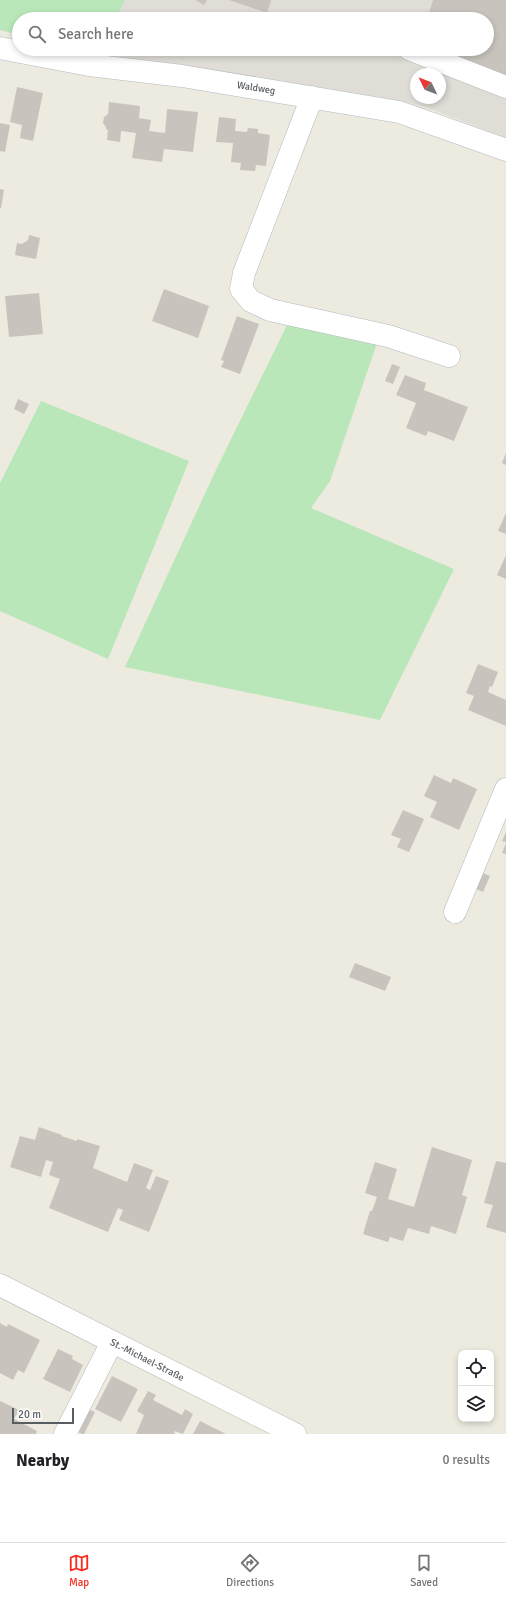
<!DOCTYPE html>
<meta charset="utf-8">
<style>
:root{--surface:#fff;--page:#f6f6f6;--text:#202124;--muted:#757577;--line:#e0e0e0;--accent:#f62c1c}
body{margin:0;font-family:Signika,sans-serif;background:var(--page);color:var(--text)}
.controls{position:absolute;right:12px;bottom:12px;display:grid;overflow:hidden;border-radius:8px;box-shadow:0 2px 6px #0003}
.controls button{width:36px;height:36px;display:grid;place-items:center;padding:0;border:0;border-bottom:1px solid var(--line);background:var(--surface);color:var(--text);font:20px sans-serif}
.compass{position:absolute;left:410px;top:68px;width:36px;height:36px;border-radius:50%;background:var(--surface);box-shadow:0 2px 6px #0003;rotate:313deg}
.scale{position:absolute;left:12px;bottom:10px;width:62px;box-sizing:border-box;padding-left:4px;border:2px solid #585d62;border-top:0;font-size:11px;line-height:14px;white-space:nowrap;color:#585d62;-webkit-text-stroke:3px #fff;paint-order:stroke}
.list{margin:0;padding:0;list-style:none}
h2{display:flex;justify-content:space-between;align-items:center;height:52px;margin:0;padding:0 16px;font-size:17px}
h2 small{font-size:13px;font-weight:400;color:var(--muted)}
.icon{flex:none;width:22px;height:22px;fill:none;stroke:currentColor;stroke-width:2;stroke-linecap:round;stroke-linejoin:round}
.map{position:relative;flex:none;width:506px;height:1434px;overflow:hidden}
.search{position:absolute;background:var(--surface);box-shadow:0 2px 6px #0003;left:12px;right:12px;top:12px;height:44px;display:flex;align-items:center;gap:10px;box-sizing:border-box;padding:0 14px;border-radius:22px;color:var(--muted);font-size:15px}
.sheet{height:108px;background:var(--surface)}
nav{display:flex;justify-content:space-around;align-items:center;box-sizing:border-box;height:56px;border-top:1px solid var(--line);background:var(--surface);font-size:11px;color:var(--muted)}
nav a{display:grid;justify-items:center;gap:2px}
nav .on{color:var(--accent)}
.map>svg:first-child{display:block}
</style>
<div class="map">
<svg width="506" height="1434" viewBox="0 0 506 1434">
<rect width="100%" height="100%" fill="#edeadf"/>
<path fill="#e0ddd7" fill-rule="evenodd" d="M125,0h381v138l-83,-32 -44,-9 -283,-44 2,-4h389v-30h-372zM416,74h24v24h-24z"/>
<path fill="#b9e7b9" d="M0,0h125l-10,19h-96v16l-19,-5z
M288,323l90,17 -48,141 -19,27 143,61 -74,151 -255,-53 90,-195z
M41,401l148,60 -81,198 -108,-48v-128z"/>
<path fill="#c8c4bd" d="M195,0h12l-3,5z
M229,0h42l-4,13z
M433,0h73v76l-75,-27h56v-30h-60z
M17,87l26,6 -10,48 -13,-3 2,-13 -12,-3z
M109,102l31,4 -1,12 12,2 -2,11 16,2 2,-24 31,3 -5,40 -29,-3 -2,13 -30,-4 4,-25 -15,-2 -1,11 -13,-2 1,-10 -2,-1v-2l-3,-4 1,-6 4,-3z
M219,117l17,2 -1,12 12,1 1,-4 10,1v4l12,2 -4,31 -10,-1 -1,6 -15,-1 1,-7 -10,-1 2,-19 -17,-1z
M0,123l10,2 -5,27 -5,-1z
M0,189l4,1 -3,18h-1z
M29,235l11,3 -4,21 -21,-4 2,-12 5,1 6,-4z
M164,289l45,17 -11,32 -46,-17z
M39,293l4,41 -34,3 -4,-41z
M237,316l22,8 -19,50 -19,-7 3,-6 -3,-1z
M392,364l8,3 -7,17 -8,-3z
M405,375l21,8 -2,7 44,17 -14,34 -26,-10 -2,5 -20,-8 10,-25 -20,-8z
M18,399l11,5 -5,10 -10,-5z
M506,453v12l-4,-2z
M506,513v21l-8,-3z
M506,555v24l-9,-4z
M478,664l20,8 -6,15 -2,-1 -2,6 18,8v26l-38,-16 6,-14 -8,-3z
M434,775l17,8 2,-5 24,11 -18,41 -29,-13 7,-15 -13,-6z
M403,810l21,9 -15,33 -12,-5 4,-8 -10,-4z
M506,832v10l-4,-1z
M506,843v11l-4,-1z
M478,871l12,5 -7,16 -12,-5z
M355,963l36,14 -6,14 -36,-14z
M39,1127l23,8 -1,1 16,5v-2l23,7 -7,22 34,14 7,-19 19,7 -7,18 4,2 6,-14 13,5 -20,51 -30,-12 4,-10 -5,-2 -10,24 -59,-24 11,-29 -11,-4 4,-13 -7,-2 -5,17 -31,-10 10,-31 15,4z
M432,1147l40,13 -10,35 5,2 -11,37 -25,-8 -2,8 -21,-6 -5,13 -13,-4 -2,5 -25,-8 7,-23h2l5,-14 -12,-4 10,-31 22,7 -9,30 26,8z
M496,1161l10,2v70l-20,-6 7,-22 -9,-2z
M0,1323l7,4 1,-3 32,16 -16,33 -6,-3 -5,10 -13,-7z
M58,1349l15,7 -1,3 11,6 -13,27 -27,-13z
M112,1376l26,13 -17,33 -26,-13z
M148,1391l8,4 -3,5 29,15 3,-6 8,5 -10,20 -8,-3 -1,3h-38l8,-19 -7,-4z
M0,1401l19,9 -5,9 23,12 -1,3h-36z
M85,1408l10,4 -11,22h-2l-8,-4z
M200,1421l26,13h-33z"/>
<g fill="none" stroke-linecap="round" stroke-linejoin="round">
<defs>
<path id="minor" d="M0,48l89,17 93,11 217,36 107,38
M409,49l97,38
M312,97l-68,176 -3,16 10,12 19,9 118,26 61,20
M455,912l51,-123
M0,1285l295,149
M65,1434l47,-92"/>
</defs>
<use href="#minor" stroke="#b5b8be" stroke-width="23"/>
<use href="#minor" stroke="#fff" stroke-width="22"/>
</g>
<g text-anchor="middle" dominant-baseline="central" stroke-width="3" stroke-linejoin="round" paint-order="stroke">
<g font-size="10" fill="#585d62" stroke="#fff">
<text transform="translate(256 88) rotate(9)">Waldweg</text>
<text transform="translate(147 1360) rotate(27)">St.-Michael-Straße</text>
</g>
</g>
</svg>
<div class="controls">
<button><svg class="icon" aria-label="locate" viewBox="0 0 24 24"><circle cx="12" cy="12" r="6"/><path d="M12 2v4M12 18v4M2 12h4M18 12h4"/></svg></button>
<button><svg class="icon" aria-label="layers" viewBox="0 0 24 24"><path d="M12 4l9 5-9 5-9-5zM3 14l9 5 9-5"/></svg></button>
</div>
<svg class="compass" viewBox="-18 -18 36 36"><path d="M0-13l5 13h-10z" fill="#e53935"/><path d="M0 13l5-13h-10z" fill="#757577"/></svg>
<div class="scale">20 m</div>
<div class="search"><svg class="icon" aria-label="search" viewBox="0 0 24 24"><circle cx="10" cy="10" r="6"/><path d="M15 15l6 6"/></svg>Search here</div>
</div>
<section class="sheet">
<h2>Nearby<small>0 results</small></h2>
<ul class="list">
</ul>
</section>
<nav>
<a class="on"><svg class="icon" aria-label="map" viewBox="0 0 24 24"><path d="M3 6l6-2 6 2 6-2v14l-6 2-6-2-6 2zM9 4v14M15 6v14"/></svg>Map</a>
<a><svg class="icon" aria-label="directions" viewBox="0 0 24 24"><path d="M12 3l9 9-9 9-9-9zM9 14v-3h6M13 9l2 2-2 2"/></svg>Directions</a>
<a><svg class="icon" aria-label="saved" viewBox="0 0 24 24"><path d="M7 4h10v16l-5-4-5 4z"/></svg>Saved</a>
</nav>
